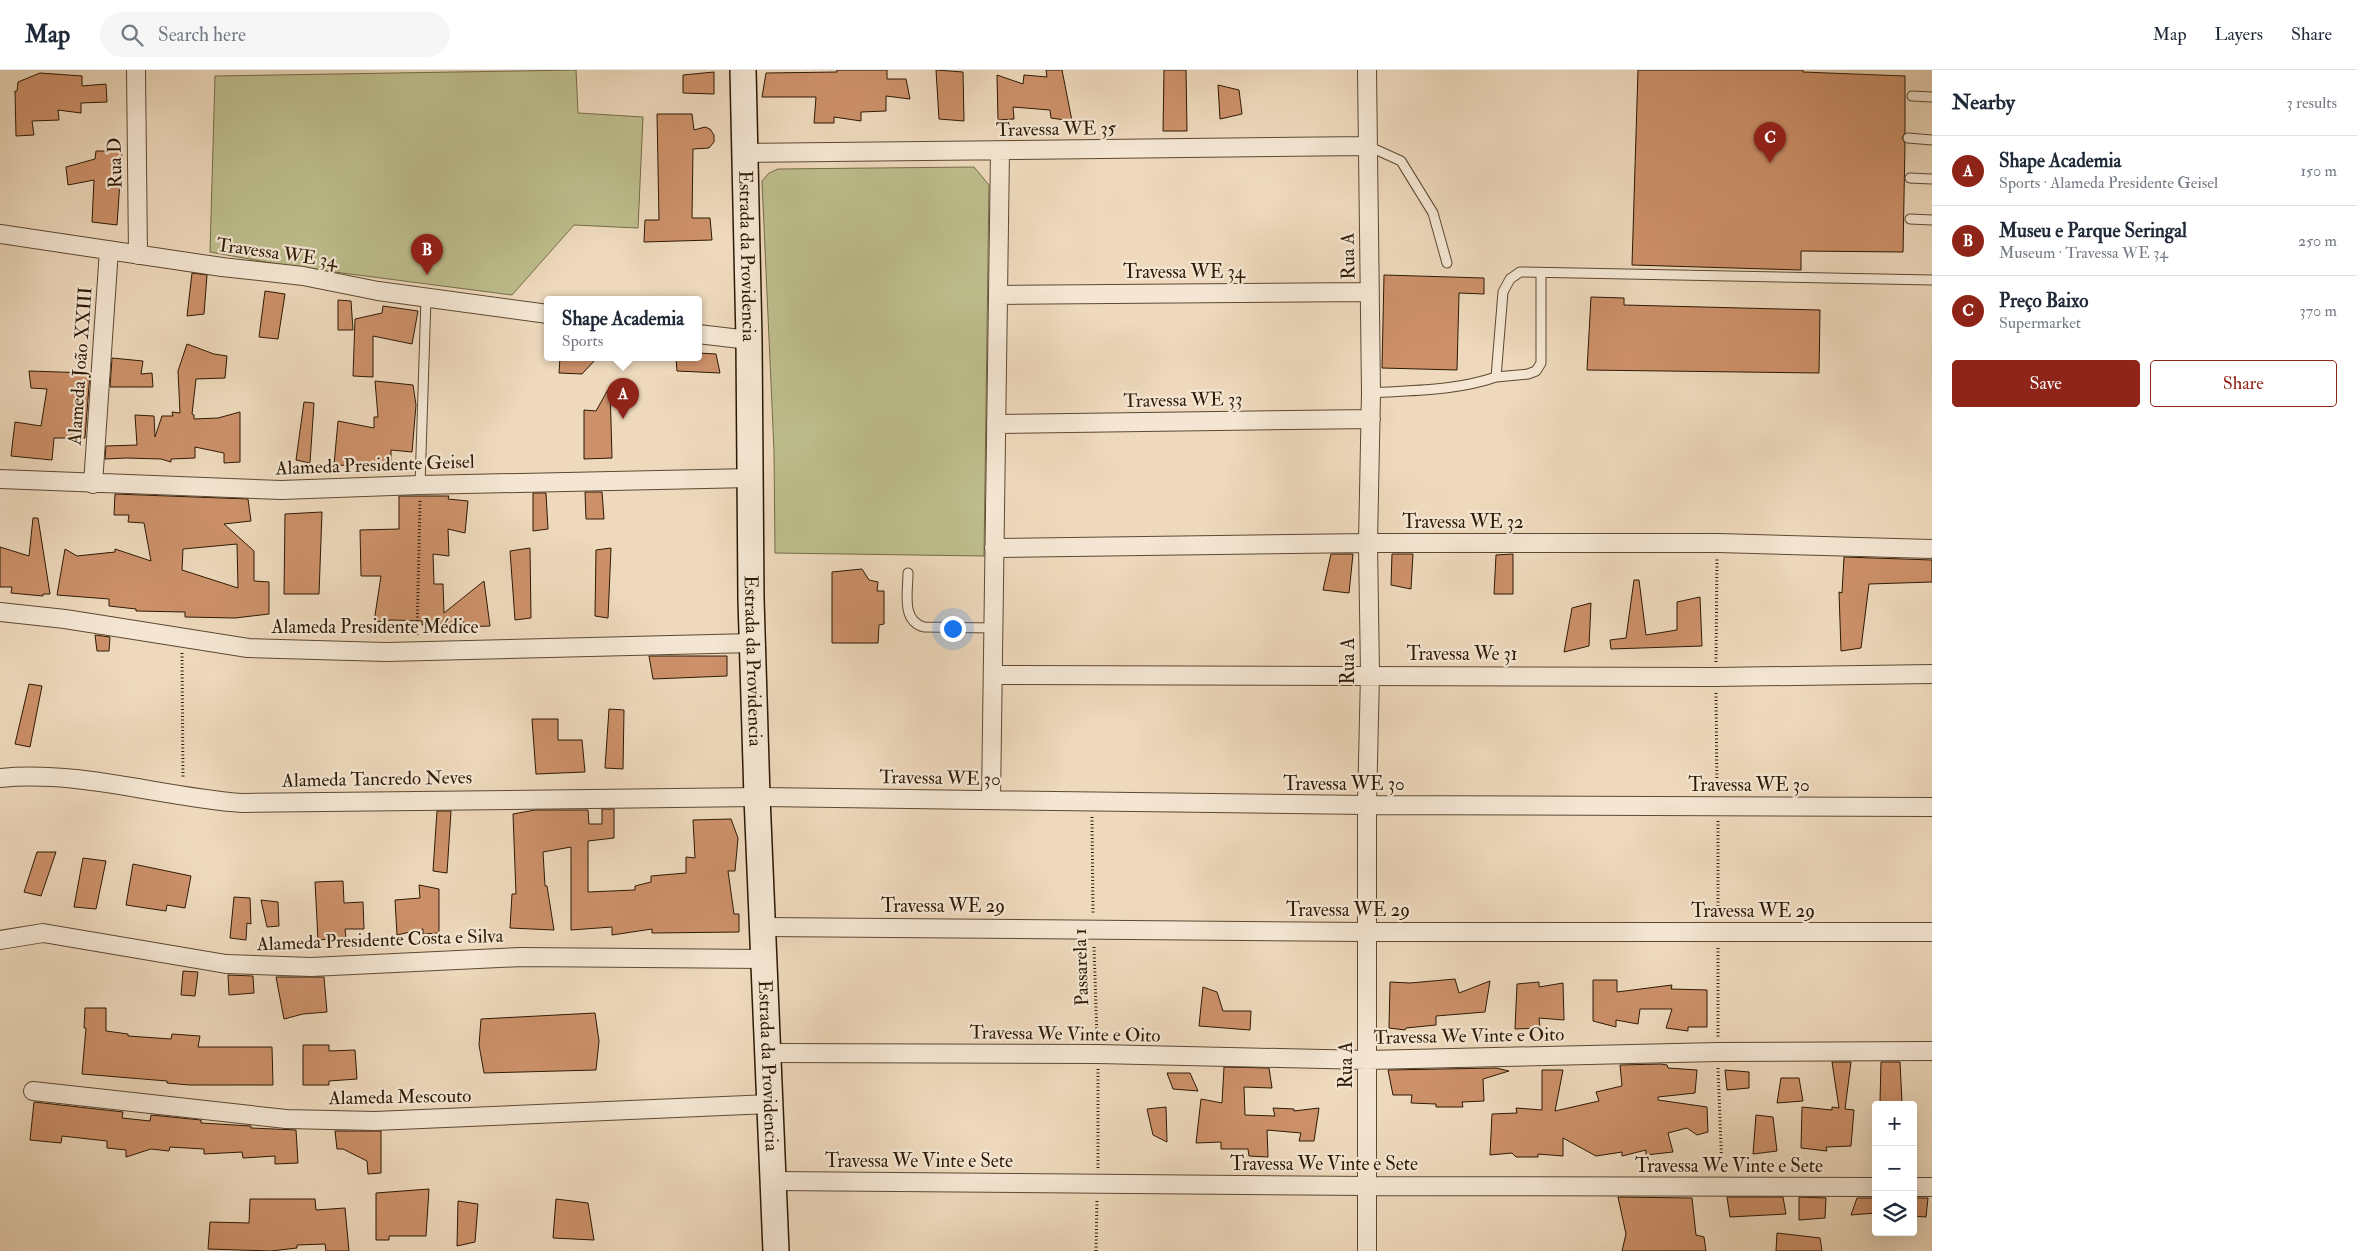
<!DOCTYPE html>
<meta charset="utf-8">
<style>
:root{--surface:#fff;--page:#f6f6f7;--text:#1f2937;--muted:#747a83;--line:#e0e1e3;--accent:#8f2418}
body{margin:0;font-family:"IM FELL Double Pica",serif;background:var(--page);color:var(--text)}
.controls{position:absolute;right:15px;bottom:15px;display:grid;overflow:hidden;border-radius:5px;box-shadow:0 5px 20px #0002}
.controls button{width:45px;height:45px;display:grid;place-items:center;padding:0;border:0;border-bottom:1px solid var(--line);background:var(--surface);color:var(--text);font:25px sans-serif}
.you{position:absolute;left:952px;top:558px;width:18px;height:18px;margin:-12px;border:4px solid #fff;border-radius:50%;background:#1a73e8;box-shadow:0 0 0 8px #1a73e833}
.badge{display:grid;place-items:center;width:32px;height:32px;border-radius:50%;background:var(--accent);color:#fff;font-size:16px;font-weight:700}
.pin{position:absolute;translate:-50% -41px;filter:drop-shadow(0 1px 2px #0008)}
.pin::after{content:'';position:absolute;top:26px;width:18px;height:15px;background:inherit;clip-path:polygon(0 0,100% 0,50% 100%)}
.popup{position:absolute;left:544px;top:226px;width:158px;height:65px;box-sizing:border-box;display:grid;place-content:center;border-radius:5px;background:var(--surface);filter:drop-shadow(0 1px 4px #0005);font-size:16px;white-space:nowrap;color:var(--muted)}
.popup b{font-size:19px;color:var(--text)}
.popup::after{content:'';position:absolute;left:50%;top:100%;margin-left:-10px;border:10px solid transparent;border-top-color:var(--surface)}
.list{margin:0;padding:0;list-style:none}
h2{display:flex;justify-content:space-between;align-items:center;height:65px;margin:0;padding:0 20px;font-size:21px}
h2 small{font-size:16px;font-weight:400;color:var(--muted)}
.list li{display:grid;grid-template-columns:32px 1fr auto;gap:15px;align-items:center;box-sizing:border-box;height:70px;padding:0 20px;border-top:1px solid var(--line)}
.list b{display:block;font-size:19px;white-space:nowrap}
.list p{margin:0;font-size:16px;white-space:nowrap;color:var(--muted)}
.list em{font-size:16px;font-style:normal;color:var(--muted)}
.actions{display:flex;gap:10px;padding:15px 20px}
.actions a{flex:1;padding:11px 0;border:1px solid var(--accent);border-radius:5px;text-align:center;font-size:18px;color:var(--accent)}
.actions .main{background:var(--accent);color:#fff}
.icon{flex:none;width:28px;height:28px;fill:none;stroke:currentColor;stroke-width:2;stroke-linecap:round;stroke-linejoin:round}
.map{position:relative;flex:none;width:1932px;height:1181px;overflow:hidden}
header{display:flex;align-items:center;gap:30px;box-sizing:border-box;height:70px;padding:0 25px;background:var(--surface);border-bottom:1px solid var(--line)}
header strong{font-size:24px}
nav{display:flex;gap:28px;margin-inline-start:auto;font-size:18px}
.search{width:350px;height:45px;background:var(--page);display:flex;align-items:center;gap:12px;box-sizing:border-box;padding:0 18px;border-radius:28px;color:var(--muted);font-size:19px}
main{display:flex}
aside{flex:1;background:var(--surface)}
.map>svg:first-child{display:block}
</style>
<header>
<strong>Map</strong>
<div class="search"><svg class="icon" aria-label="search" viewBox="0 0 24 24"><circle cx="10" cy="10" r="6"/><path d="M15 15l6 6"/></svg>Search here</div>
<nav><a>Map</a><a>Layers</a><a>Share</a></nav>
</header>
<main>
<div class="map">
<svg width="1932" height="1181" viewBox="0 0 1932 1181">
<rect width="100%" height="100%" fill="#eed9bc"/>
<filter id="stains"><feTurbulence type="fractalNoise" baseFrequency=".004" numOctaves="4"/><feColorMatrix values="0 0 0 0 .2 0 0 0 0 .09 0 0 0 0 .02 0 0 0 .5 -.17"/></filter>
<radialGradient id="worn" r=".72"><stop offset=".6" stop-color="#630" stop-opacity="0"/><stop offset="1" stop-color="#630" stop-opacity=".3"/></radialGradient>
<path fill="#bebe8d" stroke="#766c48" d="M576,0l2,43 65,4 -5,111 -64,-3 -62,70 -224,-29 -78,-14 5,-176z
M974,97l15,18 -5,371 -209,-3 -1,-102 -12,-270 7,-8 9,-4z"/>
<path fill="#cd916a" stroke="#2d1904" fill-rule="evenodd" d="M837,0h50v9h19l4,20 -24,-3v15l-25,1v9l-27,-4v6h-20l2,-26h-54l4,-24 71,-1z
M936,0l27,2 1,49 -25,-2z
M1046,0h16l10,51 -21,-3 -1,-8 -37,-3 1,12 -16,1 -1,-45 26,9 1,-9 23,2z
M1164,0h22l1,61h-24z
M1638,0h165v2l102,4v57l-3,5 3,5 -2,109 -102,-1v19l-169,-5z
M714,2v22l-31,-1v-18z
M40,3l42,3v10l24,-2 1,18 -26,1v10l-23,-3 1,10 -27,1 2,14 -18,1 -1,-45h2l1,-9z
M1218,15l21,5 3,24 -22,5z
M657,44h35l2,16 11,-3 5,2 4,6v7l-5,6 -16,1 -1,69h18l2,22 -68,2 1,-22h14z
M96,81h26l-5,74 -25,-3 2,-42 -26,5 -2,-18 29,-8z
M192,203l15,2 -3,39 -17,2z
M1384,205l100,3v16l-25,-1 -2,77 -75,-2z
M265,221l20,3 -7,45 -19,-2z
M1591,227l33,1v7l196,5 -1,63 -232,-3z
M338,230l13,1 2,29h-15z
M383,236l35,5 -6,33 -39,-8v41l-20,-1 2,-57 27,-6z
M187,274l27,10 13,2 -2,22 -29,1 -4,35 2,1v4l24,-1 22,-6v50l-16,1v-10l-29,-6v11l-24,1v3l-10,-3 -35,-1 -21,1 1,-13 31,-1 -2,-30 19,1 1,21 7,-21h11l-1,-4 8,1 -2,-42z
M698,283l18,1 4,19 -43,-2 -1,-13h22z
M112,288l31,3 -2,13 11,-1 1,14h-43z
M560,288h37l-15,16 -23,-1z
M29,301l61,2 -5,65h-31l-2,22 -41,-4 4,-34 26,4 6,-37 -16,-1z
M375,311l38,4 3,20 -4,47 -21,-2v13l-21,-1v4l-36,-1 4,-44 36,7v-11h4z
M610,316l2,72 -28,1v-49l12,1z
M304,332l10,1 -4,60 -14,-3z
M585,422h17l2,27h-18z
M533,423h13l2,36 -15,2z
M115,424l133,5 3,22 -27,3 30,27v30l15,1v32l-34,4 -50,-1v-5l-49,-1v-2l-27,-3v-7l-52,-4 8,-46 12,7 38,-4v-3l36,12 -7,-38 -16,-1 1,-7h-15zM237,474l1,44 -56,-18 1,-21z
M399,426h50l-1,3 20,2 -3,32 -17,-4 1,27 -16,-2 1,30h9l1,29 40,-32 6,45 -26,1v-5l-42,3v-4l-30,-1 -18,2 7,-46h-20l-1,-46 39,-1z
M322,442l-3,82h-35l1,-80z
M33,448h5l12,76h-7v2l-32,-3 1,-6h-12v-40l29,9z
M530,478l1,70 -16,2 -5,-69z
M611,478l-3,70 -13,-2 1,-66z
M1331,484h22l-4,39 -26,-3z
M1392,484h21l-2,35 -20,-4z
M1513,484v40h-19l2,-39z
M1844,487l88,3v22l-63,2 -8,64 -20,3 -2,-59 3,1z
M862,499l7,11 9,2 -1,9h7v33l-5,1 -1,18h-46v-71z
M1634,510h5l7,55 31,-5v-28l23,-5 2,49 -91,3 -1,-9 16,-2z
M1591,533l-2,43 -25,6 8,-44z
M95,565l15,2 -1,14h-12z
M649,586h78v20l-74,3z
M29,614l13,2 -12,61 -15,-3z
M609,639l15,1 -1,59 -18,-1z
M532,649h26v21h24l3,32 -49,2z
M602,739h12v29l-26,3v51l47,-2v-4l16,-4v-6l35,-3v-16l9,1 -2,-38 38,-1 7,19 -3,33h-7l6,43h5v18l-87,1v-4l-40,6v-8l-41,3v-83l-28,5 2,34h2l7,44 -44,-2 2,-34h4l-3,-80 22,-4h53l1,14h13z
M437,741h14l-4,62 -14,-2z
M37,782h19l-15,44 -17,-4z
M83,788l23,3 -10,48 -22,-2z
M133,794l58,12 -6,32 -18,-3 -1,6 -40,-6z
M343,811l1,22 19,-1 1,27h-19l1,9 -28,2 -3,-58z
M419,815l20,4v44l-16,1v-5l-26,6 -2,-35 25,-2z
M234,827l16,1 1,26 -4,-1 -1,17 -16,-2z
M261,830l17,2 1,24 -12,1z
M183,901l15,1 -3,24 -14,-1z
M228,905l25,1 1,17 -25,2z
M276,907h48l3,35 -24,2 -19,5z
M1455,909l4,14 31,-12 -5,31 -49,4v9l-30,3 -1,2 -16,-2 1,-46 20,1z
M1593,910h24v12l55,-7 -1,4 36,1v37h-19v4l-22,-3 6,-19h-32l-2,15 -22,-4v7l-23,-6z
M1539,912v5l24,-4 1,37 -25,-2 1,10 -25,1 2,-45z
M1203,917l14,5 6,19h28l-1,19 -51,-4z
M85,938h21v23l22,3v2l43,3 1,-5 28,2 -2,11h74l1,38h-84l-22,-2v-2l-85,-7 4,-46h-2z
M595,943l4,28 -3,29 -112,3 -5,-28 2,-26z
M303,975h26v6l26,-1 2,29 -28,2v4h-26z
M1832,992h19l-6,47 9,1 -3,36 -25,1 1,4 -26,-3 1,-41 30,3v-3l7,1z
M1881,992h19l2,41 -22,-1z
M1661,994l6,1 1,3 29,2 -2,23 -37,4v3l49,7 1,25 -11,3 -10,-7 -19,5 5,19 -27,3v-5l-24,6v-4l-26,4 -33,-18v18l-25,-2v3h-22l-4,-4 -22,2 2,-41 25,-1 -1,-5 26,2v-40h21l-8,41 44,-10 -3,-9 26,-6 -2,-21z
M1224,997l45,1 3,20 -28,-1 1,28 30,1 -2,-8 21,1v2l25,-3 -5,33h-15l2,-8 -34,-3 1,27 -19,-1 -1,-7h-27v-7l-25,1 5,-44 21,4z
M1496,998l13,3 -26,8 1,22 -22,1 1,5h-27v-3l-25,-1 1,-8h-19l-5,-25z
M1725,1000l24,2v16l-22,2z
M1167,1003h23l8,18 -25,-2z
M1781,1008h18l4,23 -26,2z
M34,1032l89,10 -1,6 28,3 1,-6 50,5v3l50,3v2l45,2 2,33 -23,1v-8l-32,2 -1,-6 -38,2v-5l-34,-2 -1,4 -18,-2 -25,8v-7l-19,-2v-7l-45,-5 -1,7 -31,-3z
M1166,1037l1,35 -14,-7 -6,-26z
M1756,1045l17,2 4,34 -24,3z
M335,1061h46v42l-13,1 -1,-13 -24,-12h-6z
M429,1119l-3,47h-37v4h-13v-47z
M1618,1127l74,1 4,37 8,2 2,14h-84l4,-17z
M1727,1127h56l3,17 -56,3z
M1799,1127l27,1 -1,20 -26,2z
M1857,1128h19v15l-25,2z
M1913,1128h15l-2,19 -13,-1z
M250,1129h65l1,11 29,-2 4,43h-23l-1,-7 -28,1v3l-26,3 -63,-2 2,-27 39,1z
M556,1129l32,4 6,37 -41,-2z
M458,1131l20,3 -3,38 -18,4z
M1777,1163l43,5 2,13h-46z"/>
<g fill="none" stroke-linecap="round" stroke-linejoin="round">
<defs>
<path id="service" d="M1912,26l20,1
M1908,68l24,2
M1368,76l33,15 32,52 14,50
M1910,108l22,1
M1910,149l22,1
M1496,307l32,-3 8,-3 5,-8v-90
M1371,323c43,-3 84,-2 125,-16l7,-85 7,-13 10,-7 412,8
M420,415l6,-187
M908,503c0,19 -7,48 16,54l69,1"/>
<path id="minor" d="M136,0l2,185
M1367,0l4,323 -3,150 2,131 -3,131v446
M745,83l623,-7
M0,164l222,33 81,9 75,15 170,23
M998,225l372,-3
M698,264l51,6
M996,354l375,-5
M0,409l281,11 139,-5 331,-7
M93,414l16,-234
M994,478l374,-5h350l214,6
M0,542l65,7 183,29 138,4 367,-9
M993,605l722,2 217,-3
M0,708c81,-8 161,19 242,25l515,-6 610,8 565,2
M991,730l9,-649
M763,857l604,5h565
M0,870l43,-7 183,31 85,3 210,-10 243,2
M768,983l330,1 269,6 351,-8 214,-1
M33,1021l253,28 89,2 395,-17
M773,1111l594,5 509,1
M1913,1117h19"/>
<g id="secondary">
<path id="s1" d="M743,0l6,270 2,259 6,198 19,454"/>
</g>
</defs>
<use href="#service" stroke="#5d4932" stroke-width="11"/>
<use href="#minor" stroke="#5d4932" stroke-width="20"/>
<use href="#secondary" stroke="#2d1904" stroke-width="28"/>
<path stroke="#2d1904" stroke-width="3" stroke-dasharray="1 2.5" stroke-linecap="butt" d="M417,565l3,-134
M182,583l1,126
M1716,592l1,-104
M1716,623l1,97
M1092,747l1,96
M1718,751v96
M1094,877l3,91
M1718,878v89
M1718,998l4,104
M1098,999v99
M1096,1181l1,-52"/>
<use href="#service" stroke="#f4e6d3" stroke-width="9"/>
<use href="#minor" stroke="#f4e6d3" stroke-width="18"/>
<use href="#secondary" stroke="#f4e6d3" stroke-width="25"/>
</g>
<g text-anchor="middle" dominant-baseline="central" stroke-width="4.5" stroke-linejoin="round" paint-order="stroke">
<g font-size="19" fill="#2d1904" stroke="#f4e6d3">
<text transform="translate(1056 59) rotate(-1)">Travessa WE 35</text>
<text transform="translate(115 93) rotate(-91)">Rua D</text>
<text transform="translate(277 183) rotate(8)">Travessa WE 34</text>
<text stroke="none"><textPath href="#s1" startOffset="186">Estrada da Providencia</textPath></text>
<text transform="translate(1348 186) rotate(-91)">Rua A</text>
<text x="1184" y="202">Travessa WE 34</text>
<text transform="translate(80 296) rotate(-86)">Alameda João XXIII</text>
<text transform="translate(1183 330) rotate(-1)">Travessa WE 33</text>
<text transform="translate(375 395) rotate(-2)">Alameda Presidente Geisel</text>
<text x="1463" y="452">Travessa WE 32</text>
<text x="375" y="557">Alameda Presidente Médice</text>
<text x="1462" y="584">Travessa We 31</text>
<text stroke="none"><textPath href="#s1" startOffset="591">Estrada da Providencia</textPath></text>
<text transform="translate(1348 591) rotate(-90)">Rua A</text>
<text transform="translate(940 708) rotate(1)">Travessa WE 30</text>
<text transform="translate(377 709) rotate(-1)">Alameda Tancredo Neves</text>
<text x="1344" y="714">Travessa WE 30</text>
<text x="1749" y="715">Travessa WE 30</text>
<text x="943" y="836">Travessa WE 29</text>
<text x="1348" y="840">Travessa WE 29</text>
<text x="1753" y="841">Travessa WE 29</text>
<text transform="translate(380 870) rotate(-2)">Alameda Presidente Costa e Silva</text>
<text transform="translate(1081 897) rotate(-92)">Passarela 1</text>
<text transform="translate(1065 964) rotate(1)">Travessa We Vinte e Oito</text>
<text transform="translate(1469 966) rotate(-1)">Travessa We Vinte e Oito</text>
<text stroke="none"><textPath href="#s1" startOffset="996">Estrada da Providencia</textPath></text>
<text transform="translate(1346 995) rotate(-90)">Rua A</text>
<text transform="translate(400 1027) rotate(-1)">Alameda Mescouto</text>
<text x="919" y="1091">Travessa We Vinte e Sete</text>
<text x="1324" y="1094">Travessa We Vinte e Sete</text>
<text x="1729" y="1096">Travessa We Vinte e Sete</text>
</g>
</g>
<rect width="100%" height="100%" filter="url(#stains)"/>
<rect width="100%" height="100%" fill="url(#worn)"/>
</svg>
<div class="controls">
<button>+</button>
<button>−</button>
<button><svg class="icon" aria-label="layers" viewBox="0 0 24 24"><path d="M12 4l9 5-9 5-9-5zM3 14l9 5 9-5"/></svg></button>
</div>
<div class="you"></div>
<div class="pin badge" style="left:623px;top:349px">A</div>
<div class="popup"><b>Shape Academia</b>Sports</div>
<div class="pin badge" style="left:427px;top:205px">B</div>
<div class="pin badge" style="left:1770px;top:93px">C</div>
</div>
<aside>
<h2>Nearby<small>3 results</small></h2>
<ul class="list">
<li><span class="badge">A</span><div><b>Shape Academia</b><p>Sports · Alameda Presidente Geisel</p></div><em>150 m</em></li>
<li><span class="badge">B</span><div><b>Museu e Parque Seringal</b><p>Museum · Travessa WE 34</p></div><em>250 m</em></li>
<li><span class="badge">C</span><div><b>Preço Baixo</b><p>Supermarket</p></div><em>370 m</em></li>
</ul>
<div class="actions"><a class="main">Save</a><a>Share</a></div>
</aside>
</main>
